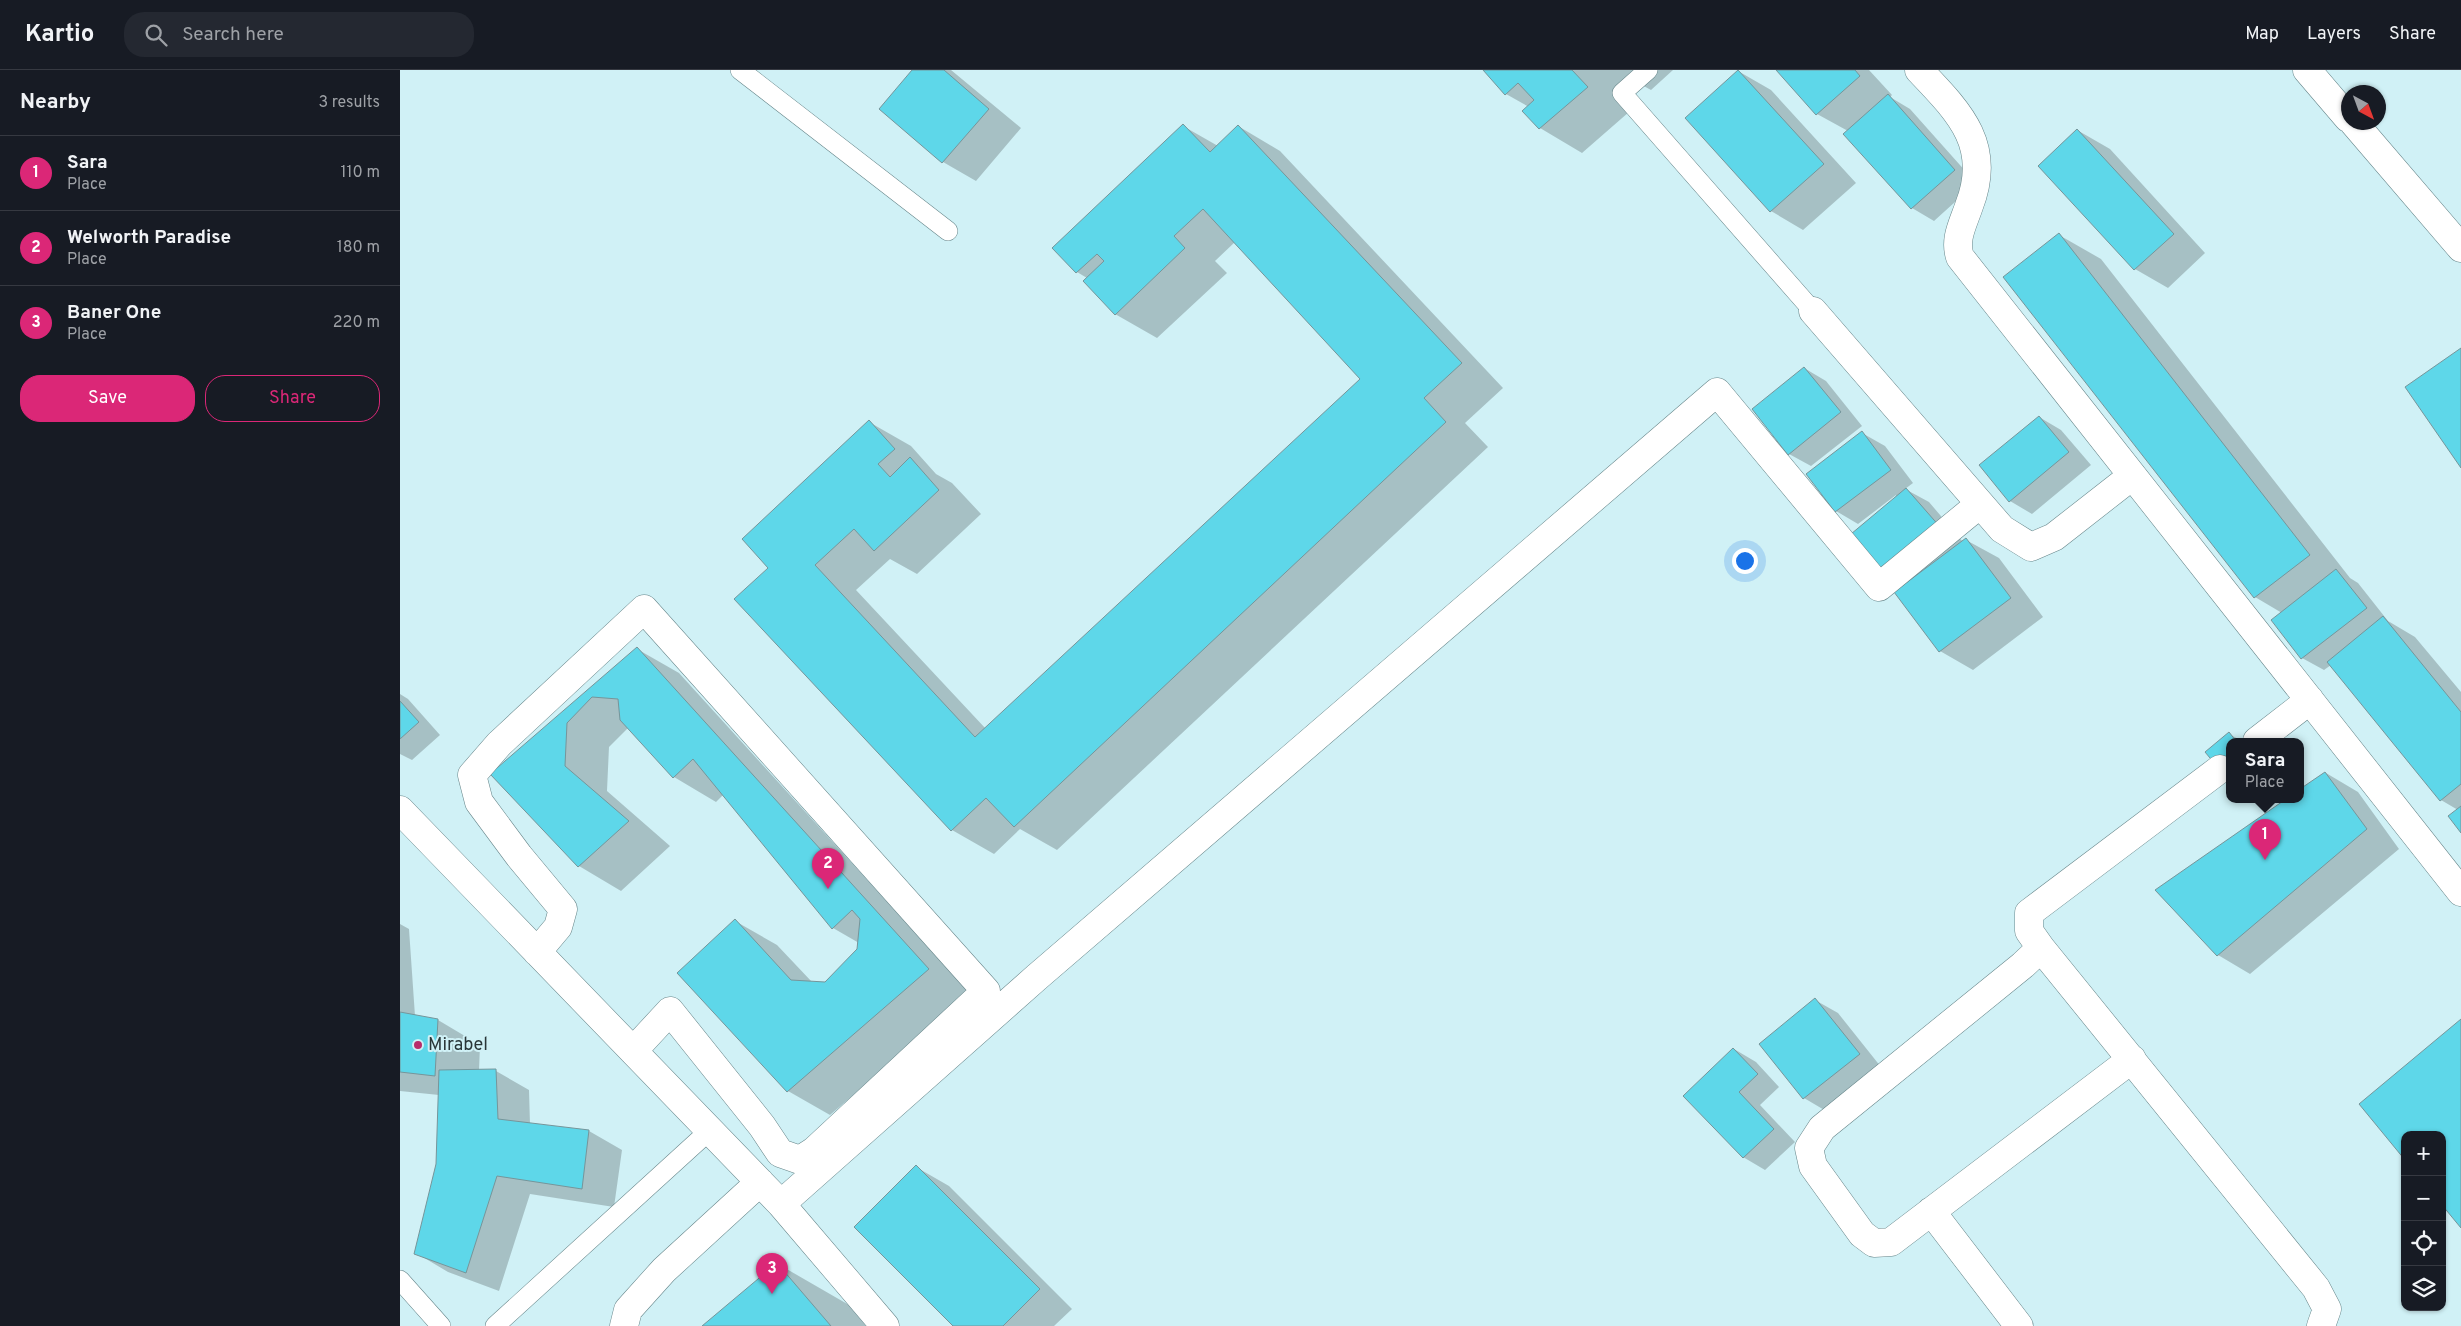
<!DOCTYPE html>
<meta charset="utf-8">
<style>
:root{--surface:#171b24;--page:#242831;--text:#f1f3f6;--muted:#9ea1a6;--line:#363941;--accent:#db2777}
body{margin:0;font-family:Overpass,sans-serif;background:var(--page);color:var(--text)}
.controls{position:absolute;right:15px;bottom:15px;display:grid;overflow:hidden;border-radius:10px;box-shadow:0 1px 4px #0004}
.controls button{width:45px;height:45px;display:grid;place-items:center;padding:0;border:0;border-bottom:1px solid var(--line);background:var(--surface);color:var(--text);font:25px sans-serif}
.compass{position:absolute;left:1941px;top:15px;width:45px;height:45px;border-radius:50%;background:var(--surface);box-shadow:0 1px 4px #0004;rotate:139deg}
.you{position:absolute;left:1344px;top:490px;width:18px;height:18px;margin:-12px;border:4px solid #fff;border-radius:50%;background:#1a73e8;box-shadow:0 0 0 8px #1a73e833}
.badge{display:grid;place-items:center;width:32px;height:32px;border-radius:50%;background:var(--accent);color:#fff;font-size:16px;font-weight:700}
.pin{position:absolute;translate:-50% -41px;filter:drop-shadow(0 1px 2px #0008)}
.pin::after{content:'';position:absolute;top:26px;width:18px;height:15px;background:inherit;clip-path:polygon(0 0,100% 0,50% 100%)}
.popup{position:absolute;left:1826px;top:668px;width:78px;height:65px;box-sizing:border-box;display:grid;place-content:center;border-radius:10px;background:var(--surface);filter:drop-shadow(0 1px 4px #0005);font-size:16px;white-space:nowrap;color:var(--muted)}
.popup b{font-size:19px;color:var(--text)}
.popup::after{content:'';position:absolute;left:50%;top:100%;margin-left:-10px;border:10px solid transparent;border-top-color:var(--surface)}
.list{margin:0;padding:0;list-style:none}
h2{display:flex;justify-content:space-between;align-items:center;height:65px;margin:0;padding:0 20px;font-size:21px}
h2 small{font-size:16px;font-weight:400;color:var(--muted)}
.list li{display:grid;grid-template-columns:32px 1fr auto;gap:15px;align-items:center;box-sizing:border-box;height:75px;padding:0 20px;border-top:1px solid var(--line)}
.list b{display:block;font-size:19px;white-space:nowrap}
.list p{margin:0;font-size:16px;white-space:nowrap;color:var(--muted)}
.list em{font-size:16px;font-style:normal;color:var(--muted)}
.actions{display:flex;gap:10px;padding:15px 20px}
.actions a{flex:1;padding:11px 0;border:1px solid var(--accent);border-radius:20px;text-align:center;font-size:18px;color:var(--accent)}
.actions .main{background:var(--accent);color:#fff}
.icon{flex:none;width:28px;height:28px;fill:none;stroke:currentColor;stroke-width:2;stroke-linecap:round;stroke-linejoin:round}
.map{position:relative;flex:none;width:2061px;height:1256px;overflow:hidden}
header{display:flex;align-items:center;gap:30px;box-sizing:border-box;height:70px;padding:0 25px;background:var(--surface);border-bottom:1px solid var(--line)}
header strong{font-size:24px}
nav{display:flex;gap:28px;margin-inline-start:auto;font-size:18px}
.search{width:350px;height:45px;background:var(--page);display:flex;align-items:center;gap:12px;box-sizing:border-box;padding:0 18px;border-radius:20px;color:var(--muted);font-size:19px}
main{display:flex}
aside{flex:1;background:var(--surface)}
.map>svg:first-child{display:block}
</style>
<header>
<strong>Kartio</strong>
<div class="search"><svg class="icon" aria-label="search" viewBox="0 0 24 24"><circle cx="10" cy="10" r="6"/><path d="M15 15l6 6"/></svg>Search here</div>
<nav><a>Map</a><a>Layers</a><a>Share</a></nav>
</header>
<main>
<aside>
<h2>Nearby<small>3 results</small></h2>
<ul class="list">
<li><span class="badge">1</span><div><b>Sara</b><p>Place</p></div><em>110 m</em></li>
<li><span class="badge">2</span><div><b>Welworth Paradise</b><p>Place</p></div><em>180 m</em></li>
<li><span class="badge">3</span><div><b>Baner One</b><p>Place</p></div><em>220 m</em></li>
</ul>
<div class="actions"><a class="main">Save</a><a>Share</a></div>
</aside>
<div class="map">
<svg width="2061" height="1256" viewBox="0 0 2061 1256">
<rect width="100%" height="100%" fill="#d0f1f6"/>
<path fill="#0003" d="M514,0h37l70,58 -45,53 -33,-19 -63,-54z
M1085,0h188l-22,20 -20,-11 -2,33 -47,41 -42,-25 -16,-17 5,-4 -23,-13z
M1378,0h91l23,25 -2,2 20,12 66,74 -42,38 -22,-13 -64,-77 -31,-17z
M1338,1l33,19 85,93 -53,47 -32,-19z
M783,56l35,20 20,-20 42,25 223,237 -38,35 23,24 -431,403 -37,-21 -26,25 -42,-24 -182,-262 99,-146 42,24 25,28 16,9 29,31 -64,60 -27,-15 -34,31 130,139 376,-350 -127,-137 -20,19 12,12 -70,65 -42,-24 -28,-36 -10,-6 -23,-24z
M1677,60l33,19 95,104 -37,35 -33,-19 -96,-103z
M1659,165l42,24 249,319 8,5 30,38 27,16 46,55v139l-3,-21 -17,-10 -110,-135 -7,5 -22,-12 -20,-45 -27,-16 -250,-320z
M1404,298l22,13 36,45 -51,40 -22,-12z
M1639,347l22,13 30,35 -59,49 -22,-13z
M1462,363l23,13 28,37 -8,6 24,13 34,40 3,-2 33,18 44,59 -70,53 -33,-19 -35,-66 -18,-11 9,-79 -38,29 -22,-13z
M237,579l42,24 292,321 -141,121 -42,-24 -53,-170 42,24 35,37 13,1 33,-33 1,-7 -26,-15 -109,-134 -8,8 -42,-25 -45,-50 -20,20 -2,44 63,55 -49,45 -42,-25 -88,-92z
M0,624l8,5 32,36 -28,25 -12,-6z
M1829,664l13,7h-12v39z
M1926,703l32,19 41,57 -149,125 -32,-19 -62,-65 133,-91h11v-8z
M1849,729h26l-11,8z
M0,854l9,5 6,87 23,4 42,25 -1,26h17l33,19 1,34 59,7 33,19 -8,57 -84,-13 -31,97 -51,-19 -32,-19 21,-89 2,-69 -39,-4z
M1415,930l23,13 43,54 -55,44 -22,-13 -44,-54z
M1334,979l22,13 23,25 -19,18 35,37 -30,28 -22,-13z
M516,1097l33,19 123,123 -18,17h-100z
M378,1194l71,41 17,21h-162z"/>
<path fill="#5ed7e9" stroke="#76959a" d="M512,0h32l45,39 -47,54 -63,-54z
M1083,0h89l16,17 -49,42 -17,-18 12,-11 -16,-17 -13,12z
M1338,0l86,94 -54,48 -85,-94z
M1376,0h79l5,6 -44,39z
M1488,24l67,76 -44,39 -68,-75z
M783,54l27,28 28,-27 224,238 -38,35 22,24 -432,405 -28,-29 -35,33 -217,-232 34,-31 -26,-29 127,-119 26,29 -17,15 12,13 20,-20 29,33 -65,61 -20,-22 -39,36 160,172 385,-358 -157,-170 -29,27 11,12 -70,67 -32,-34 21,-20 -7,-7 -21,19 -24,-25z
M1677,59l97,105 -40,36 -96,-104z
M1659,163l251,322 -56,43 -251,-321z
M2061,278v120l-56,-81z
M1404,297l37,45 -53,43 -36,-46z
M1639,346l30,36 -60,50 -30,-37z
M1462,361l29,39 -56,42 -29,-38z
M1506,418l35,40 -55,47 -35,-41z
M1566,468l45,60 -72,54 -45,-60z
M1936,499l31,39 -66,51 -30,-39z
M1983,546l78,96v72l-21,17 -113,-139z
M237,577l292,322 -142,123 -110,-119 58,-54 56,61 34,2 32,-33 3,-30 -8,-9 -20,19 -139,-170 -20,19 -53,-58 -2,-21 -26,-2 -25,26 -2,43 64,55 -51,46 -88,-93z
M0,631l19,21 -19,17z
M1829,662l7,9h-6v41l-25,-30z
M1925,702l42,57 -150,127 -62,-66 131,-91h14v-10z
M2061,736v27l-13,-17z
M1415,928l45,56 -57,45 -44,-55z
M0,942l38,7 -3,57 -35,-4z
M2061,949v209l-19,-23v-70h-37v25l-46,-56z
M1333,978l25,26 -19,18 35,37 -31,29 -60,-62z
M96,999l2,50 91,11 -7,59 -85,-13 -31,97 -52,-19 22,-90 3,-94z
M516,1095l124,124 -37,37h-50l-99,-99z
M377,1193l54,63h-129z"/>
<g fill="none" stroke-linecap="round" stroke-linejoin="round">
<defs>
<path id="lane" d="M340,0l208,161
M1248,0l-26,23 191,218
M0,1210l41,46
M95,1256l214,-195"/>
<path id="street" d="M1519,0c40,42 74,75 50,136 -6,18 -15,33 -9,51l501,635
M1907,0l41,48
M1953,52l108,126
M1413,241l189,218 29,18 23,-10 78,-61
M1857,671l53,-41
M0,740l381,394 104,122
M1641,878l275,340 11,21 -6,17
M137,882l21,-25 5,-18 -44,-53 -40,-54 -7,-27 27,-31 145,-135 342,382 -172,160 -14,9 -20,-7 -18,-27 -92,-115 -37,40
M1732,989l-241,183 -17,1 -12,-9 -49,-68 -4,-18 13,-20 201,-163 18,-17 -12,-17v-18l191,-144
M381,1134l256,-227 680,-585 162,195 101,-83
M1531,1141l88,115
M224,1256l4,-16 36,-40 96,-88"/>
</defs>
<use href="#lane" stroke="#668589" stroke-width="20"/>
<use href="#street" stroke="#668589" stroke-width="29"/>
<use href="#lane" stroke="#fff" stroke-width="19"/>
<use href="#street" stroke="#fff" stroke-width="28"/>
</g>
<circle fill="#b72d6b" stroke="#d0f1f6" stroke-width="2" cx="18" cy="975" r="5"/>
<g text-anchor="middle" dominant-baseline="central" stroke-width="4" stroke-linejoin="round" paint-order="stroke">
<g font-size="18" fill="#293638" stroke="#d0f1f6" text-anchor="start">
<text x="28" y="975">Mirabel</text>
</g>
</g>
</svg>
<div class="controls">
<button>+</button>
<button>−</button>
<button><svg class="icon" aria-label="locate" viewBox="0 0 24 24"><circle cx="12" cy="12" r="6"/><path d="M12 2v4M12 18v4M2 12h4M18 12h4"/></svg></button>
<button><svg class="icon" aria-label="layers" viewBox="0 0 24 24"><path d="M12 4l9 5-9 5-9-5zM3 14l9 5 9-5"/></svg></button>
</div>
<svg class="compass" viewBox="-18 -18 36 36"><path d="M0-13l5 13h-10z" fill="#e53935"/><path d="M0 13l5-13h-10z" fill="#9ea1a6"/></svg>
<div class="you"></div>
<div class="pin badge" style="left:1865px;top:790px">1</div>
<div class="popup"><b>Sara</b>Place</div>
<div class="pin badge" style="left:428px;top:819px">2</div>
<div class="pin badge" style="left:372px;top:1224px">3</div>
</div>
</main>
